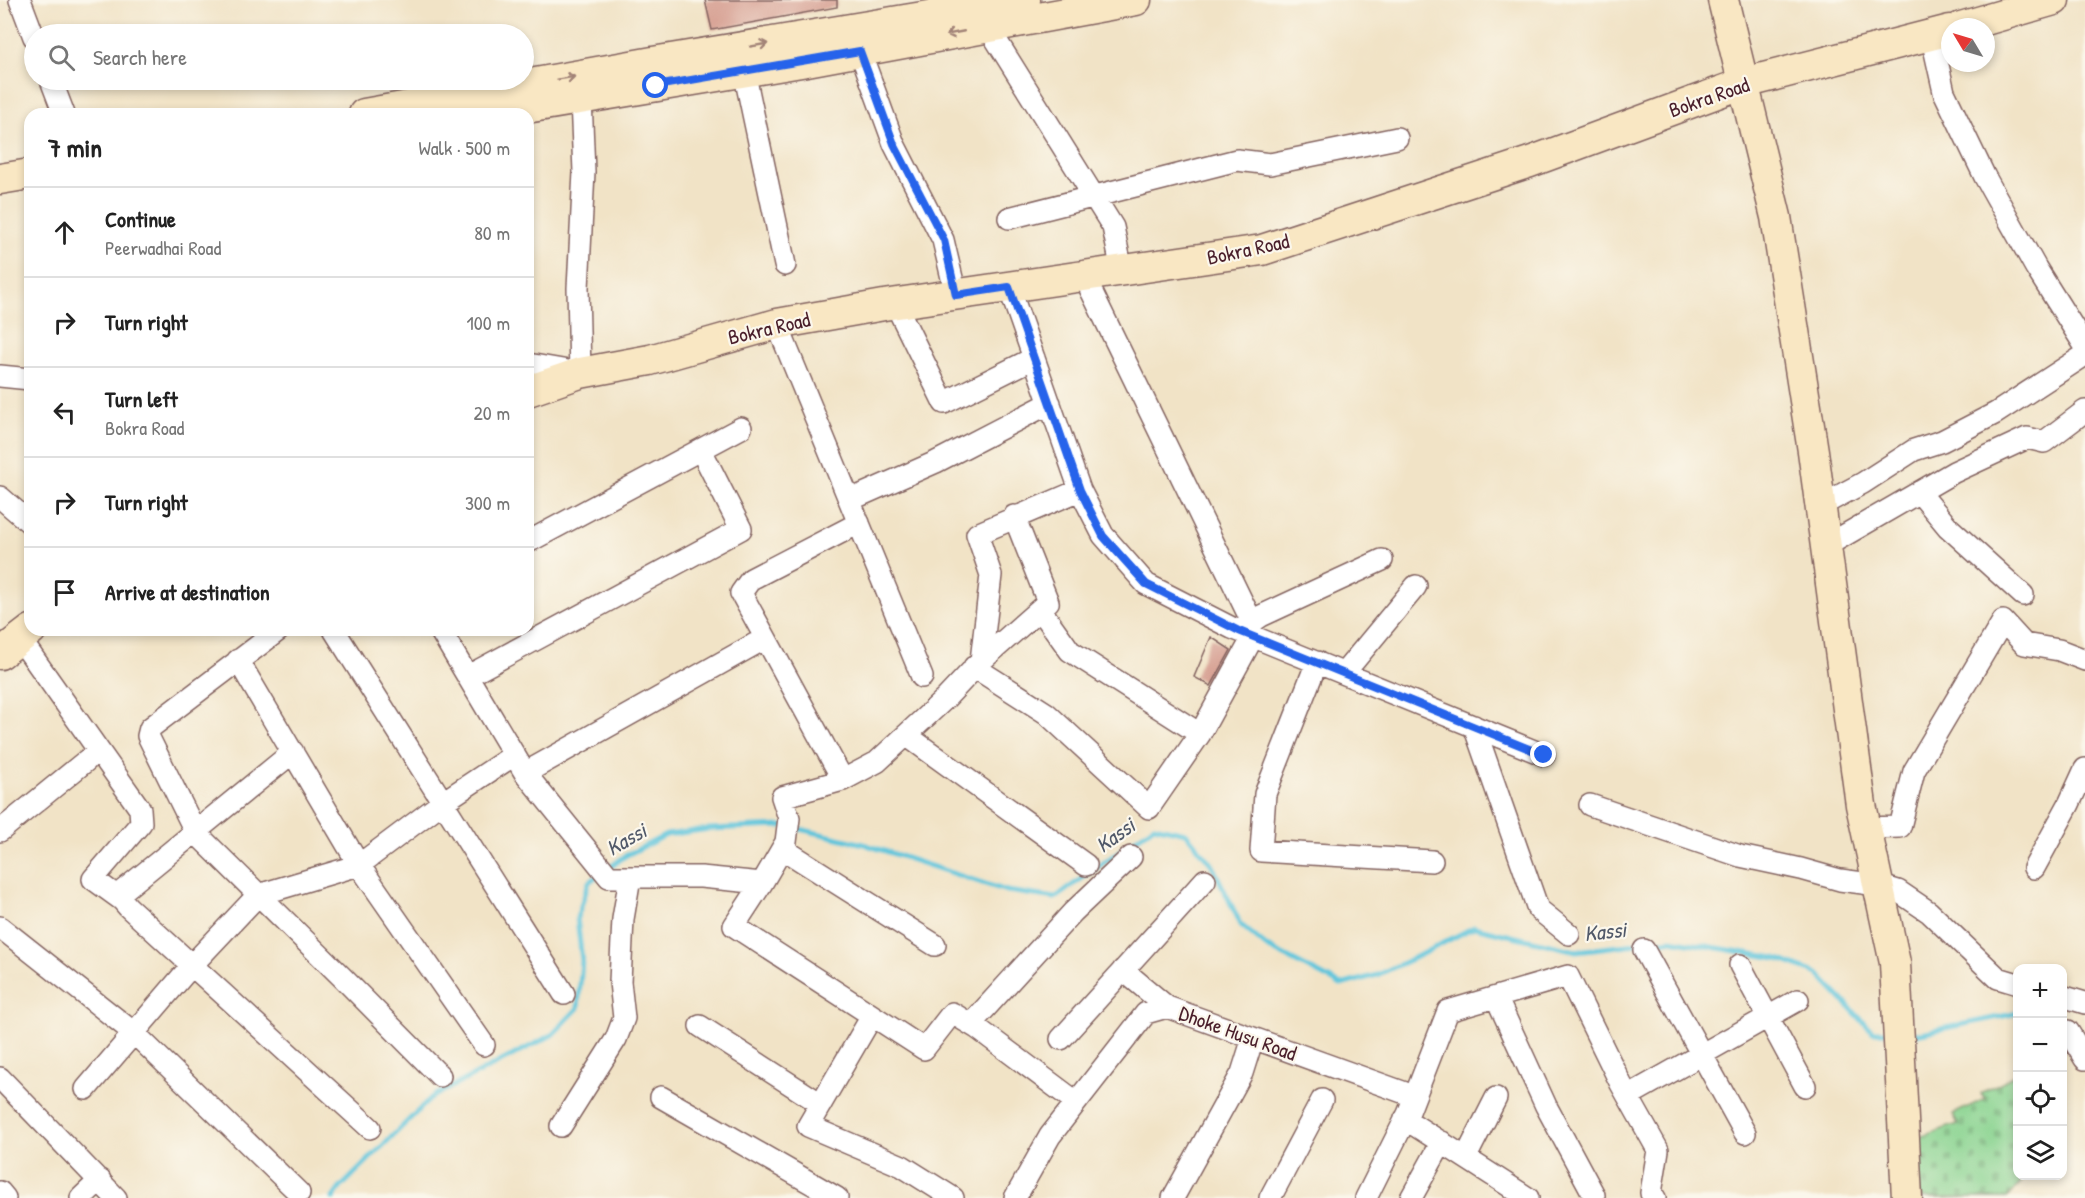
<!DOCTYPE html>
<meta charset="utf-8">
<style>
:root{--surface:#fff;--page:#f6f6f6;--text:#222;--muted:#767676;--line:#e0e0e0}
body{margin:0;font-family:"Patrick Hand",sans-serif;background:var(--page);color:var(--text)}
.controls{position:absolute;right:18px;bottom:18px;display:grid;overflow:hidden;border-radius:12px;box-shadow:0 3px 9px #0003}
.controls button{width:54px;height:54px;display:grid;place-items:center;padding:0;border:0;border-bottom:2px solid var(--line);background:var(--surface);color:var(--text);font:30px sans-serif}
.compass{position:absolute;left:1941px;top:18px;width:54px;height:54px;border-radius:50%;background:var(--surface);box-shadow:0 3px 9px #0003;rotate:308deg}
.stop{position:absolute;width:18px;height:18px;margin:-14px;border:4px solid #2563eb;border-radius:50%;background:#fff}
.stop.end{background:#2563eb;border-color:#fff;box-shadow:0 2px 6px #0008}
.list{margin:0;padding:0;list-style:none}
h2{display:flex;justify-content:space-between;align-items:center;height:78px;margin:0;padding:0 24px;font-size:26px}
h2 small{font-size:20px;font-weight:400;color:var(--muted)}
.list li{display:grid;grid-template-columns:39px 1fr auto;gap:18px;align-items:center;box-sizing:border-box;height:90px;padding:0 24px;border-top:2px solid var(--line)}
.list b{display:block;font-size:22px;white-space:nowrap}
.list p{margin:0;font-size:20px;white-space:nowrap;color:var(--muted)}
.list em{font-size:20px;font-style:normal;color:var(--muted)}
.icon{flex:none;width:33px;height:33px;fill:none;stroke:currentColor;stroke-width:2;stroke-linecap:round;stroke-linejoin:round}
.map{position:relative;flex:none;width:2085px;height:1198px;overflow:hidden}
.search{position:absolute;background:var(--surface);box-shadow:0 3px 9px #0003;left:24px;top:24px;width:510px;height:66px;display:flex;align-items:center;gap:15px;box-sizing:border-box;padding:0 21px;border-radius:33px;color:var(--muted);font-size:22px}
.panel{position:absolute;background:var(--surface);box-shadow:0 3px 9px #0003;left:24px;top:108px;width:510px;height:528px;border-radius:18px}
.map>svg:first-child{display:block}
</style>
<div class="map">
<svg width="2085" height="1198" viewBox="0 0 2085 1198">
<defs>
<pattern id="cemetery-stones" width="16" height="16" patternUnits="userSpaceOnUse" patternTransform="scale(1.5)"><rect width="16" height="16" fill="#88d38f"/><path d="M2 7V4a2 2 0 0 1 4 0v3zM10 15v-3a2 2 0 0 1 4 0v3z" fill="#77b57c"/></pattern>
</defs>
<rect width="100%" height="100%" fill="#fbf7ec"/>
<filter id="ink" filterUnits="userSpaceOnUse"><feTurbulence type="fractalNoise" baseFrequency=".0167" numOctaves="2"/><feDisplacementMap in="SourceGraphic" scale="12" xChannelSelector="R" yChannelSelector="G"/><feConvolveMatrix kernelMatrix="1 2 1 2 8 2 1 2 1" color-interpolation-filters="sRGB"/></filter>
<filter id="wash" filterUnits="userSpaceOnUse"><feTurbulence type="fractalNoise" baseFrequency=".008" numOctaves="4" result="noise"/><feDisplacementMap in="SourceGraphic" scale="24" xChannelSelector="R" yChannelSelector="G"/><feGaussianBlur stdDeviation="1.35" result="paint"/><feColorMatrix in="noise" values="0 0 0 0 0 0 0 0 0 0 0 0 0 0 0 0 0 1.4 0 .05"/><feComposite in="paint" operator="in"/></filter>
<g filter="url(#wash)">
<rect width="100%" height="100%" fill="#f1e3c6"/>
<path fill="url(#cemetery-stones)" stroke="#69795d" stroke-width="1.5" d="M2017,1074l1,102h9l-20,22h-94l-3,-58 48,-16 -5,-10 32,-15 -4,-6z"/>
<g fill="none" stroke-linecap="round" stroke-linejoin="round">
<path stroke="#5ec5db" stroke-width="5" d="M791,827l73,17 143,47 48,7 99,-72 32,7 26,32 29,60 26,22 74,38 36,-10 39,-18 58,-30 102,24 95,-11 105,18 42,16 55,58h17
M609,868l16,-12 41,-21 43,-6 73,-3
M1908,1033l8,1 102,-21
M333,1198l7,-10 92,-91 120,-62 26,-27 4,-47 -5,-43 12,-36 12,-9"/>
</g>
<g id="blocks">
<path fill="#d7a093" d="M705,0h132v7l-125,23z
M1211,637l20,13 -20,36 -17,-9z"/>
</g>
</g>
<g filter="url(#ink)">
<use href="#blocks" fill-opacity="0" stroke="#846461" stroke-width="1.5"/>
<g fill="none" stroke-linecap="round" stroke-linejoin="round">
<defs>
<path id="street" d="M20,0l14,37
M988,27l125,200 9,44
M1931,34l13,58 41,85 51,91 49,78
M860,51l34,93 49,96 13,55
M744,71l41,194
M51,80l13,34
M1009,218l228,-58 33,4 127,-26
M1084,276l168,346
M1009,287l71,203 23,45 43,49 86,44 312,127
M895,303l49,100 90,-45
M777,324l145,353
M528,364l52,9 -2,-85 6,-116 -3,-73
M0,376l30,3
M1919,492l29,35 75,68
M0,497l30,26
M850,500l86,-38 114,-59
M1820,506l43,-23 51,-33 28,-9 54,-28 89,-58
M528,542l213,-114
M1826,546l128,-74 73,-34 17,4 41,-31
M1040,609l30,42 130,83 53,-97
M1242,629l19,-13 121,-56
M279,630l-129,98 -2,8 48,97 146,144 98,99
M334,630l230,364
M440,630l85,143 84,104h92l61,6 -28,43 190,123 28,-36 25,15 99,74
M20,639l120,170 1,14 -48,56 29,21
M238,660l121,205 125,180
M981,661l67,-59 -34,-86
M1317,662l-52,132 -4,57 171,10
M974,667l72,46 103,95 51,-74
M1344,673l72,-87
M468,676l273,-147 -40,-79
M1474,726l64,183 31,25
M906,735l180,130
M293,752l-174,142 3,6 6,7 242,221
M525,773l230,-129
M843,780l-102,-187 10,-14 108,-56
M1590,805l150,51 61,13 39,11 38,5 20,6 31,21 69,66 20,6
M1866,828l34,-1 14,-56 89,-150 21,23 35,6 26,10
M0,831l87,-71
M783,849l152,96
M2034,868l35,-64 16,-35
M762,883l24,-41 3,-24 -7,-21 61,-17 34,-18 69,-64 35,-37 10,-86 -14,-41 103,-44
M0,927l134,106 165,160
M1644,950l101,183
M1740,965l65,121
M1123,970l44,37
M2062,996l23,7
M1496,997l50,109 48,89
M872,1016l-64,110 94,40 51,32
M971,1024l102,-112 58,-55
M700,1026l121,78
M2068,1031l17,28
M1061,1039l144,-159
M0,1078l116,120
M86,1089l106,-124 66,-70 101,-30 84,-63 71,-47
M1628,1096l170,-96
M661,1097l176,101
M1405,1119l123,79
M561,1126l55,-87 8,-21 -4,-36 3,-63 7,-42
M1466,1157l30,-59
M0,1192l5,6
M81,1198l19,-18
M1015,1198l35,-62 96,-123 21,-6 241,87
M1173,1198l69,-125 11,-35
M1270,1198l52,-98
M1366,1198l42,-84 40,-103 120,-35 53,108 37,66 -7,43 4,5
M1411,1198l31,-56"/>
<path id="secondary" d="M1723,0l53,217 37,234 48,354 34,158 12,235
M1961,27l93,-27
M364,114l289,-52 372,-62
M490,114l317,-53 329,-61
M0,179l30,-5
M528,391l52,-18 70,-13 127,-36 107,-19 378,-55 268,-88 214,-79 206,-53
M0,654l31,-24"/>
</defs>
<use href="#street" stroke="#846461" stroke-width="24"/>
<use href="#secondary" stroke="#846461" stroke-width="33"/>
<use href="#street" stroke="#fff" stroke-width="21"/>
<use href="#secondary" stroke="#f9e7c3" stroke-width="30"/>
</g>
<defs><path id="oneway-shaft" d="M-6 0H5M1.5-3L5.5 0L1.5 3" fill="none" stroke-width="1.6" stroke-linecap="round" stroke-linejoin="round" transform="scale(1.5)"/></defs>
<g stroke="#a28377">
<use href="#oneway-shaft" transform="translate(955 33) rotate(169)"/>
<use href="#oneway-shaft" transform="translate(759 45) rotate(-10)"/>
<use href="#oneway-shaft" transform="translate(566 78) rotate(-10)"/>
</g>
</g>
<g fill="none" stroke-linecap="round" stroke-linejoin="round" filter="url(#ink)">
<path stroke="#2563eb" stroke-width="8" d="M656,86l204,-35 34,93 50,96 12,55 53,-8 71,203 23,46 43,48 93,47 305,124"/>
</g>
<g text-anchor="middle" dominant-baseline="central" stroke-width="4.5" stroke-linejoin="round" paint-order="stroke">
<g font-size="21" fill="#4a1f2b" stroke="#fbf7ec">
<text transform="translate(1709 97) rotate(-19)">Bokra Road</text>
<text transform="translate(1248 249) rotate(-12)">Bokra Road</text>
<text transform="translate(769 328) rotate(-13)">Bokra Road</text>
<text transform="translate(1238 1033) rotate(20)">Dhoke Husu Road</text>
</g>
<g font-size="22" font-style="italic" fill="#515969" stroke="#fbf7ec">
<text transform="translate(1115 835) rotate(-36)">Kassi</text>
<text transform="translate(626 839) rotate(-30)">Kassi</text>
<text transform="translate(1605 931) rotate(-6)">Kassi</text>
</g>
</g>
</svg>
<div class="controls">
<button>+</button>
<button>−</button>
<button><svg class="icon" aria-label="locate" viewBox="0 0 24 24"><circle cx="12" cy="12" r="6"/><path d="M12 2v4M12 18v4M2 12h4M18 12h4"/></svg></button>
<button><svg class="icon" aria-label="layers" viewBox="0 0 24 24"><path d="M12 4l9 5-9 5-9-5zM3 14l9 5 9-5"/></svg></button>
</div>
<svg class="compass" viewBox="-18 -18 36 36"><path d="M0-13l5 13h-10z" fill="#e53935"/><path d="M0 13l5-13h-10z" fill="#767676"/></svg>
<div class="stop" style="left:656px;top:86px"></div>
<div class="stop end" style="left:1544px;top:755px"></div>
<div class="search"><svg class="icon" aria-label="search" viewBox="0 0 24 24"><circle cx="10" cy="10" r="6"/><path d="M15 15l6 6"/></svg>Search here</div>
<section class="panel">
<h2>7 min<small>Walk · 500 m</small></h2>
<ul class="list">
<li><svg class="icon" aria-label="ahead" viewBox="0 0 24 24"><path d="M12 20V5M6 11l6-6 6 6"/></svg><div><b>Continue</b><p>Peerwadhai Road</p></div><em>80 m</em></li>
<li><svg class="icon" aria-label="right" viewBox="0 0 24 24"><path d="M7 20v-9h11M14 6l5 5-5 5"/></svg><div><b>Turn right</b></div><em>100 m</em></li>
<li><svg class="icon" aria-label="left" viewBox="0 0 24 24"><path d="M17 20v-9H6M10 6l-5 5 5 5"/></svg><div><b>Turn left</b><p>Bokra Road</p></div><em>20 m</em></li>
<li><svg class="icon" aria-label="right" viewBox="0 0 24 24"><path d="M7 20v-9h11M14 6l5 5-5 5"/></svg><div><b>Turn right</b></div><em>300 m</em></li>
<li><svg class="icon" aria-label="arrive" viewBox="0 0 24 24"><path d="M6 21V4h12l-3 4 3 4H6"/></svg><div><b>Arrive at destination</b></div></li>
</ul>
</section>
</div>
